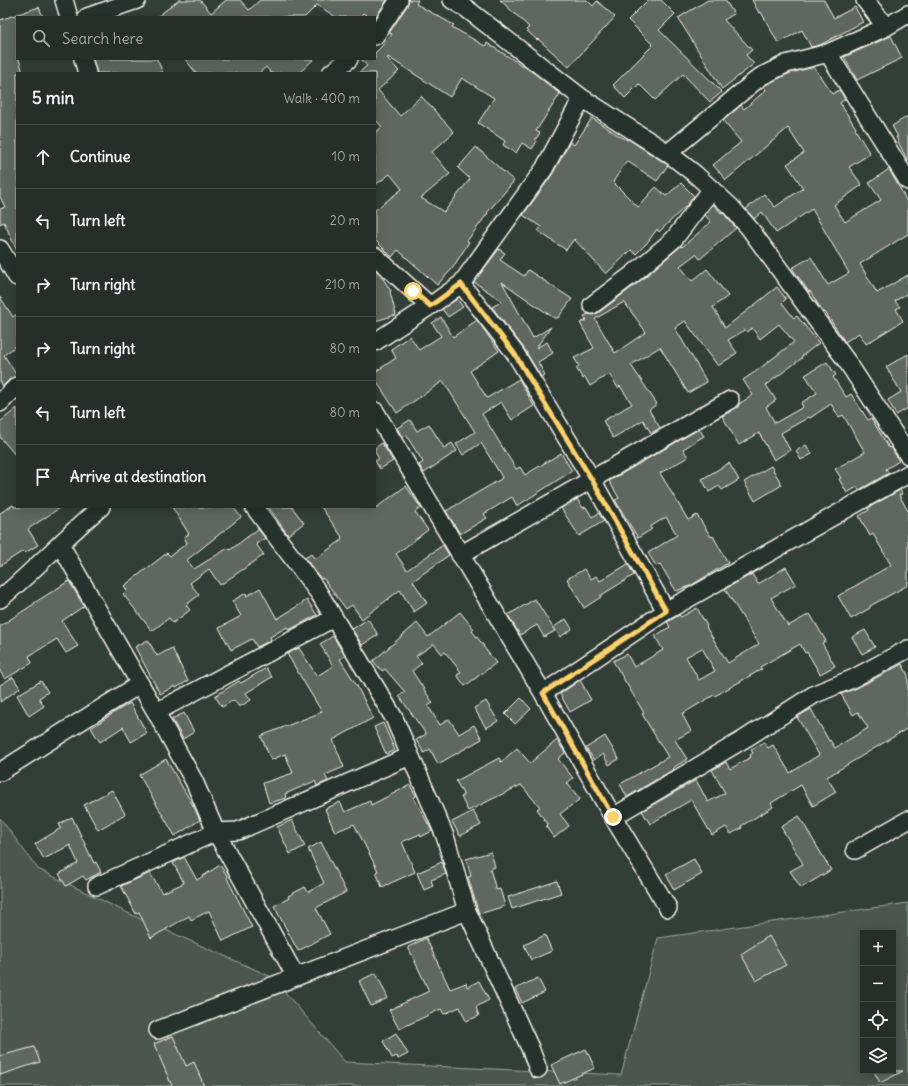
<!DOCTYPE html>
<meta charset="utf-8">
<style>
:root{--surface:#262e2a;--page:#323a36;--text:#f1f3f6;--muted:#a4a8a8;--line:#424a47}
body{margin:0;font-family:Delius,sans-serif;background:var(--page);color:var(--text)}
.controls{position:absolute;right:12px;bottom:12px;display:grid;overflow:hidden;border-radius:0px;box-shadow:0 2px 10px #0003}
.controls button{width:36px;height:36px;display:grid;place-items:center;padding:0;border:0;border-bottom:1px solid var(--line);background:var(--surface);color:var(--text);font:20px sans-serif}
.stop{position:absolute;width:12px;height:12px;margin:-9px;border:3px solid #ffd166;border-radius:50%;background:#fff}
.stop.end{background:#ffd166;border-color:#fff;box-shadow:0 1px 4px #0008}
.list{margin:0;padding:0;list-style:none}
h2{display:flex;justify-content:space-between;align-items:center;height:52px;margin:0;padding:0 16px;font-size:17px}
h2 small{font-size:13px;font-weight:400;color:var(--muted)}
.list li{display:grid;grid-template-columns:26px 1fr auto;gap:12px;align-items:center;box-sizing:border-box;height:64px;padding:0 16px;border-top:1px solid var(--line)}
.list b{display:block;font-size:15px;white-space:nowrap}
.list em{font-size:13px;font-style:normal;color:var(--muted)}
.icon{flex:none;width:22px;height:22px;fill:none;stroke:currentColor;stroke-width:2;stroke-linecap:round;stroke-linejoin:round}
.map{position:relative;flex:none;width:908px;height:1086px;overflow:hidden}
.search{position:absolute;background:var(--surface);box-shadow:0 2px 10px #0003;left:16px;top:16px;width:360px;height:44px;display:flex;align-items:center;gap:10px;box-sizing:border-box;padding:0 14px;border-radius:0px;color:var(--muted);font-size:15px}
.panel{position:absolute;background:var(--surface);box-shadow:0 2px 10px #0003;left:16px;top:72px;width:360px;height:436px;border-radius:0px}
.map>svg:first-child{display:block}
</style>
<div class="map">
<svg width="908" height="1086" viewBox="0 0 908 1086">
<rect width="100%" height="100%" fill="#323e38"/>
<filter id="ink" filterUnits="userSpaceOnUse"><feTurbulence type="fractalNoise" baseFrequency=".025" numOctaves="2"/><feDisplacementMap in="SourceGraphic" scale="8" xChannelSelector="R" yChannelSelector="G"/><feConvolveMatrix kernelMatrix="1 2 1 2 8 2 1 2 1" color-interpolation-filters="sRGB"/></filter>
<g filter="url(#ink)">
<path fill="#4c564f" stroke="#a0a49c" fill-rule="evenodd" d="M0,818l38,51 94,46 140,62 73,85 276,13 37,-137 250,-35v183h-908zM863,933h30v138h-30z"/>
<path fill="#5f6861" stroke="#f4f1e8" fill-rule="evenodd" d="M179,0h21l11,13 15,-13h14l9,10 11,-10h127l-12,18 -6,-1 -6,-4 -3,4h-24l-19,-12 -12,12h-148z
M409,0h9l-2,4 38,21 -2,2 33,19 2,-3 47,30 26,21 -24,37 4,2 -5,7 2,1 -5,8 -10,-6 -6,10 -13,-8 2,-4 -27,-18 16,-25 -32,-20 -12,19 -62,-40 -1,1 12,13 -21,19 22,26 21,-20 33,36 -22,20 18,22 -29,24 23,14 26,-33 -12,-11 18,-21 38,34 -27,32h1l-21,28 2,1 -17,27 -15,16 -39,-35 -6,7 -17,-17v-30l27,-21 -12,-15 -15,11v-52l7,-6 -7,-8v-46h-17l9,-7 -6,-7h14v-6l7,-7 10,-12 -3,-1 18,-27z
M500,0h87l6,6 4,-5 18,16 -46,50 -31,-28 -1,1 -11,-10 3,-3z
M648,0h13l14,14 -16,16 63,62 -12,10 -27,-28 -28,26 -16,-16 -14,14 -12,-13 40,-40 -25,-25z
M708,0h17l9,14 -10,6 28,30 -6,5 8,9 -32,25 -44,-71z
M752,0h72l10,18 21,-11 8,15 -43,23 -9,2 -9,-17 -24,13 -17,-31 -2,1z
M39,7l4,10h-26v42h2l4,14h-6v178l-13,-29 -4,2v-15l5,-2 -5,-10v-177z
M891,36l11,22 -45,22 -13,-23z
M93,59h64l6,14h-66z
M185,59h129l-15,14h-28l-5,-6 -7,6h-63z
M814,67l18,27 7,-4 1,1 5,8 -5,4 16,25 -1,1 15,25 -21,13 13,18 -28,20 11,17 36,-22 -12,-17 20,-14 19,34v31l-48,30 17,29 31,-18v18l-13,8 5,6 -4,2 7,12 -37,23 -7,-11 -14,9 -20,-30 -1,1 -2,-2 -12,-20 -1,1 -17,-24 19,-11 17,28 21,-12 -37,-64 -36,24 -14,-21 -8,7 -8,-10 18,-15 11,13 28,-19 -16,-24 17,-11 -16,-25 -62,52 -13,-15 28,-23 -18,-21 18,-16 3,4 22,-19 -2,-3 1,-2 25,-12z
M908,116v46l-12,-25h2l-6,-11z
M592,118l26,17 9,5 1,-1 40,26 -11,16 -30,-20 -14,21 25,25 18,-20 10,9 15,-13 13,13 -6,8 -29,28 -2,-3 -10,14 -11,11 -5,-4 -25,24 -32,-35 -8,11 -28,-19 3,-4 -18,-12 29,-40 18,-33 4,3z
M713,204l8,9 1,-1 2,2 12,14 -36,31 -4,-5 -16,12 12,15 15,-12 21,27 -15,11 12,21 52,-41 9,12 -4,4 12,15 3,-2 22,27 -18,14 1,1 -36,27 10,15 -10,7 9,16 28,-16 -2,-4 16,-10 -12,-18 22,-13 9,13 -3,2 13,20 5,-3 17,26 3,-2 18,30 2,-1 8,14 -13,8 3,4 -30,17 -2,-3 -10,6 -8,-14 2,-1 -6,-9 30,-17 -22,-37 -4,2 -8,-13 -21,14 -1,-1 -28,16 9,17 -16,10 -15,-27 -20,12 -17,-29 16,-9 1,-3 14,-9 -10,-15 16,-11 35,-27 -15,-18 -19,15 -8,-11 -5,4 -2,-2 -17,10 9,13 -19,13 -33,-45 -10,7 32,54 -19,11 -28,-46 -29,18 26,39 -8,6 11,18 -9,5 -8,-13 -30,18 -10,-17 29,-17 -12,-18 -2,2 -9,-14 -19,12 -5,-9 -2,2 -7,-11 3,-2 -5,-8 20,-10 -14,-25 7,-3 -3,-4 4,-2 5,1 5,-2 41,-31 42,-36 1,1 29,-25 -6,-7zM624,302l22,30 -31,21 -20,-34z
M499,249l6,4 -5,7 24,16 4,-6 44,29 -14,19h-4l-52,-36 31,56 18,-11 -15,21 11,-6 6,11 -15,9 7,13 -4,2 -18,-30 -31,-40 10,-6 -28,-19z
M375,270l5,4 11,17 -1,1 6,23 -21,6z
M0,297l13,20 4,-3v31l-13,10 13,21 -7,3 -7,7 -3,-5z
M457,299l6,8 -15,10 -6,-8z
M441,317l12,20 24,-17 22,31 -29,20 17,27 32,-19 15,27 -22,14 -11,-18 -19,12 34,55 4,-2 5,8 36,-22 11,18 -55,35 -5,-9 -28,17 3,4 -27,16 -14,-23 55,-32v-1l1,-1 -21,-34 -18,12 -7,-11 19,-12 -32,-51 -46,32 -22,-34v-7l21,-14 -5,-9 19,-13 9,14 22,-14 -9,-13z
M908,354v54l-12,7 -8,-15 13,-8 -15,-25z
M17,408v49l-17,-20v-15z
M410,420l7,11 12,-7 15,24 8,-5 5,8 -33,22 -5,-8 4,-3 -17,-27 -4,2 -5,-9z
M699,429l5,7 -21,13 5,8 -28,16 28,47 9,-5 14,22 2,-1 15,27 -38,23 -14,5 -16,-27 -4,2 -8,-13 29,-18 -11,-18 -16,10 2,2 -14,9 -23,-38 4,-2 -10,-17z
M382,443l11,18 -13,8 -5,-8 4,-2 -4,-7v-4z
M806,445l6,9 -11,6 -5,-9z
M729,463l10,17 -17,10 -3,-4 -10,6 -7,-13z
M771,466l11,19 -27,16 -11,-19z
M406,486l15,22 -6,4 13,18 -32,24 11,16 36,-25 6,10 -36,26 14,22 -13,9 -14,-22 -38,29 -10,-14 -6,4 -23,-31 -2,1 -16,-21 6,-4 4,5 27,-19 -1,-2 1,-1 -21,-30h56z
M900,490l2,4 -3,1 9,16v74l-38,21v2l-19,11 -13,-23 53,-31 -18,-31 -3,2 -11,-20 10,-6 -1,-2z
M577,499l6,9 3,-1 6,10 7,-4 5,8 -25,15 -18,-28z
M13,505l1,2h47l-33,22 10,16 -13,8 -2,-2 -23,15v-53z
M172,507h61l8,10 -54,43 7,9 34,-21 2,2 28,-21 7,9 -9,6 8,11 -44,30 -11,-16 -19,14 9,12 -13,10 4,5 -17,13 -4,-5 -17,13 -29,-37 4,-4 -3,-4 43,-33 3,3 17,-13 -3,-6 5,-3z
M268,507h24l12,16 -16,12z
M628,564l6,11 -34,21 1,1 -17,11 -17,-29 17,-10 7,10 5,-3 4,5z
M786,567l10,17 -25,14 17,28 22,-12 16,27 -4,2 13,23 -15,8 -13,-22 -2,1 -5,-9 -40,23 2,2 -47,27 -1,-1 -32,19 9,17 -16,9 12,19 -14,9 1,1 -47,28 -7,-13 48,-27 -26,-43 2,-1 -31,-52 14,-7 7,13 29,-17 -8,-14 15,-9 -3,-5 4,-2 8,-5 2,2 16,-9 10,18 -1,1 22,36 31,-19 -34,-55 27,-15 6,10zM702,648l13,23 -16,9 -13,-23z
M69,581l15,25 -22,15 16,25 -12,7 -9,-14 -28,17 3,7 -27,16 -5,-8v-45l34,-22v-1z
M260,588l17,31 30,-19 10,15 -28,15 -2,-3 -17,10 1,3 -14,7 -5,-8 -21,11 -12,-22 22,-12 -9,-15 14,-8 1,3z
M535,599l20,32 -11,6 -7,-12 -17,10 -12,-20z
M460,612l14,17 -2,2 12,15h-1l13,17 -31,23 -8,-11 4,-3 -16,-20 -3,2 -8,-10 -18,12 6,7 -10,8 21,32 -5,3 12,19 9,-6 10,15 15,-9 8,14 -44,25 -8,-15 -6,4 -8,-13 10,-6 -27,-38 6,-4 -20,-23 -3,2 -9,-10 44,-38 11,14z
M368,619l10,16 -16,10 -10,-16z
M566,619l6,10 -12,8 -6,-10z
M865,630l10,17 -13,7 -10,-17z
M333,636l12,20 -5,3 17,27 16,32 -40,22 11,27 -19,8 3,6 -11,5 -2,-5 -30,13 1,4 -17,5 -6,-20 30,-10 -8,-19 -14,6 -10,-24 61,-24 -35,-58 12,-6 18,28 16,-10 -13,-22z
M148,640l9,16 15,-8 16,33 -12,7 -1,-2 -15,8 -25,-47z
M902,664l6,11v53l-81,49 9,15 -23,14 -12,-21 -30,18 2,4 -32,19 1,2 -11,6 -5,-7 -14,8 -21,-35 -41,24 -8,-13 54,-31 12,22 17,-9 -13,-23 14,-8 4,7 21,-12 -1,-2 3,-2 -2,-3 13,-8 4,6 5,-3 17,28 29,-18 -22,-38 14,-8 18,32 1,-1 5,8 33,-20 -10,-16 -5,3 -12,-21 16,-6z
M266,668l6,9 -26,16 5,7 -12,7 -5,-7 -12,7 -7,-11 24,-15 2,2z
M13,677l7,11 -20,14v-17z
M580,680l11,20 -21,12 -10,-18z
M41,681l7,11 -9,6 5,8 -15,10 -12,-21z
M521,698l10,11 -16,15 -10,-10z
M486,701l12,20 -12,7 -12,-20z
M130,703l17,30 -16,9 -8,-15 -23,15 -9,-14 24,-16z
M184,713l10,19 -11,7 -11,-20z
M383,723l12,27 -9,4 -12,-27z
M605,736l14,23 -10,6 -6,-11 -9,6 -8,-12z
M557,740l8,13 -7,6 15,19 -6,5 13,16 -20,15 9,12 -15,12 -8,-11 2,-2 -11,-16 3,-2 -19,-22 -53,26 -7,-14 3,-1 -8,-15 43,-23 2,4 16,-14 13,15z
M166,759l29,50 5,11 -25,16 -36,-61z
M410,785l6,11 -2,2 18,33 -11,6 -1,-3 -18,8 13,30 -33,15 -6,-15 2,-1 -24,-47 -19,8 -10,-23 15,-7 5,10 25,-11 1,4z
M112,790l13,24 -27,16 -14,-25z
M473,811l8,14 -21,11 -8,-14z
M799,816l32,54 -30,18 -11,-17 13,-7 -22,-37z
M72,817l22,46 2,-1 5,10 -15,8 -3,-4 -17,10 -7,-12 19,-11 -8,-18 -26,14 -9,-15 26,-16 -2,-4z
M292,820l13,26 -15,8 -13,-27z
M321,842l25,50 -30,16 14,26 -32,17 -24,-45 15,-8 -1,-2 17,-9 3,5 16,-9 -16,-34z
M491,852l4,15 -5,2 6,21 4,-1 5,17 -26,8 -11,-37 3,-1 -5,-17z
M184,857l13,23 23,-15 8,12 -1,1 25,49 -29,14 -14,-30 -18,9 -2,-4 -38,22 -12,-26 -3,2 -15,-28 29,-13 12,20 22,-10 -11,-20z
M694,859l8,15 -28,16 -8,-16z
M442,862l4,12 -15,6 2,6 -9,4 -7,-17z
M557,881l4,12 -49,16 -4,-12z
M545,935l7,16 -21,9 -7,-15z
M769,936l17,29 -30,16 -15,-27z
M426,938l24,51 16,-6 1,4 12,-6 10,19 -13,7 3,9 -13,5 -6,-14 -16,7 -3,-5 -42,20 -10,-19 40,-19 -21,-44z
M376,973l12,25 -17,8 -12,-25z
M538,978l7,14 -23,11 -7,-14z
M396,1033l12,21 -10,5 -1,-3 -5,2 -9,-17z
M173,1036l13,30 8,-4 10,24h-32l-18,-42z
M34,1047l6,15 -40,13v-19z
M586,1049l9,19 -35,16 -9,-19z
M874,1071h29l-23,12z"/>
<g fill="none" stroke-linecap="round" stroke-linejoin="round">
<defs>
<path id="minor" d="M64,0l5,17
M452,0l15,9 115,89 86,55 27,21 36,33 19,22 98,134 60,92
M865,0l21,27
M87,17l50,-17
M375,36l24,-36
M828,53l80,128
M83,59l4,14
M331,73l18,-14
M668,153l92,-76 26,-13 42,-11 58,-26 22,-13
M0,249l17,28
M375,256l55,50
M461,284l54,69 77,127 74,131
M592,305l41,-31 41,-35 38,-50
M375,342l55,-36 31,-22 83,-115 38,-71
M0,403l17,-17
M375,411l168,282 70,124 55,91
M254,507l65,86 75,125 51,118 22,75 63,137 8,21
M60,544l96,168 178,-94
M460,555l270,-155
M0,599c35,-29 66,-63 101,-92
M543,693l123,-82 242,-137
M156,712l38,69 22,51 80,145
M0,772l140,-88
M613,817l133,-79 69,-44 37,-15 56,-30
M855,850l53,-30
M97,886l119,-54 22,-1 172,-75
M158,1030l309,-119"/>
</defs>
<use href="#minor" stroke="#f4f1e8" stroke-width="20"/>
<use href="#minor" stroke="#26332d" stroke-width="17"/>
</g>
</g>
<g fill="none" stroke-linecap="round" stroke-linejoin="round" filter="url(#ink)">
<path stroke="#ffd166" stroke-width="5" d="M413,291l17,15 31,-22 53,69 78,127 74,131 -123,82 70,124"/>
</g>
</svg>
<div class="controls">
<button>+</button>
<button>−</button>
<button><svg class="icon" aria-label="locate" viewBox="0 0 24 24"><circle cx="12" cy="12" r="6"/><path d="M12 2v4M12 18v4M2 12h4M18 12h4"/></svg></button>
<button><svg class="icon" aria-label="layers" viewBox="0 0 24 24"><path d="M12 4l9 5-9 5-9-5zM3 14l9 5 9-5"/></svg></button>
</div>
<div class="stop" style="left:413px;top:291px"></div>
<div class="stop end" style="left:613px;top:817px"></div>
<div class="search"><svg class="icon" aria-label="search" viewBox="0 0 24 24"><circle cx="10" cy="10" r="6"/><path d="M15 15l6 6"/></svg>Search here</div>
<section class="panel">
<h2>5 min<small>Walk · 400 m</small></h2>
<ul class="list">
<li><svg class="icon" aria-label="ahead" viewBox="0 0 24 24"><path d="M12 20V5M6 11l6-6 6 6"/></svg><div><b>Continue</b></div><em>10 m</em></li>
<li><svg class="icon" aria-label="left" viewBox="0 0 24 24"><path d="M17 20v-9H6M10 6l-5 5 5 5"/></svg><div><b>Turn left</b></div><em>20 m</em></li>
<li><svg class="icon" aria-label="right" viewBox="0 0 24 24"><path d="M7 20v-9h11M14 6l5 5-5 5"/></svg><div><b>Turn right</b></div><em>210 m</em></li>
<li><svg class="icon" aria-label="right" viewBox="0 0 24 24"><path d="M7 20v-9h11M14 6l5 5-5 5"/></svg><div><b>Turn right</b></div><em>80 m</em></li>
<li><svg class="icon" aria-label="left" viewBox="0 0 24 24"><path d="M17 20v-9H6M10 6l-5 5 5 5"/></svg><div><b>Turn left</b></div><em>80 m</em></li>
<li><svg class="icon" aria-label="arrive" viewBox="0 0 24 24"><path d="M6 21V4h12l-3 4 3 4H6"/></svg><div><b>Arrive at destination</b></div></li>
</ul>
</section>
</div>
